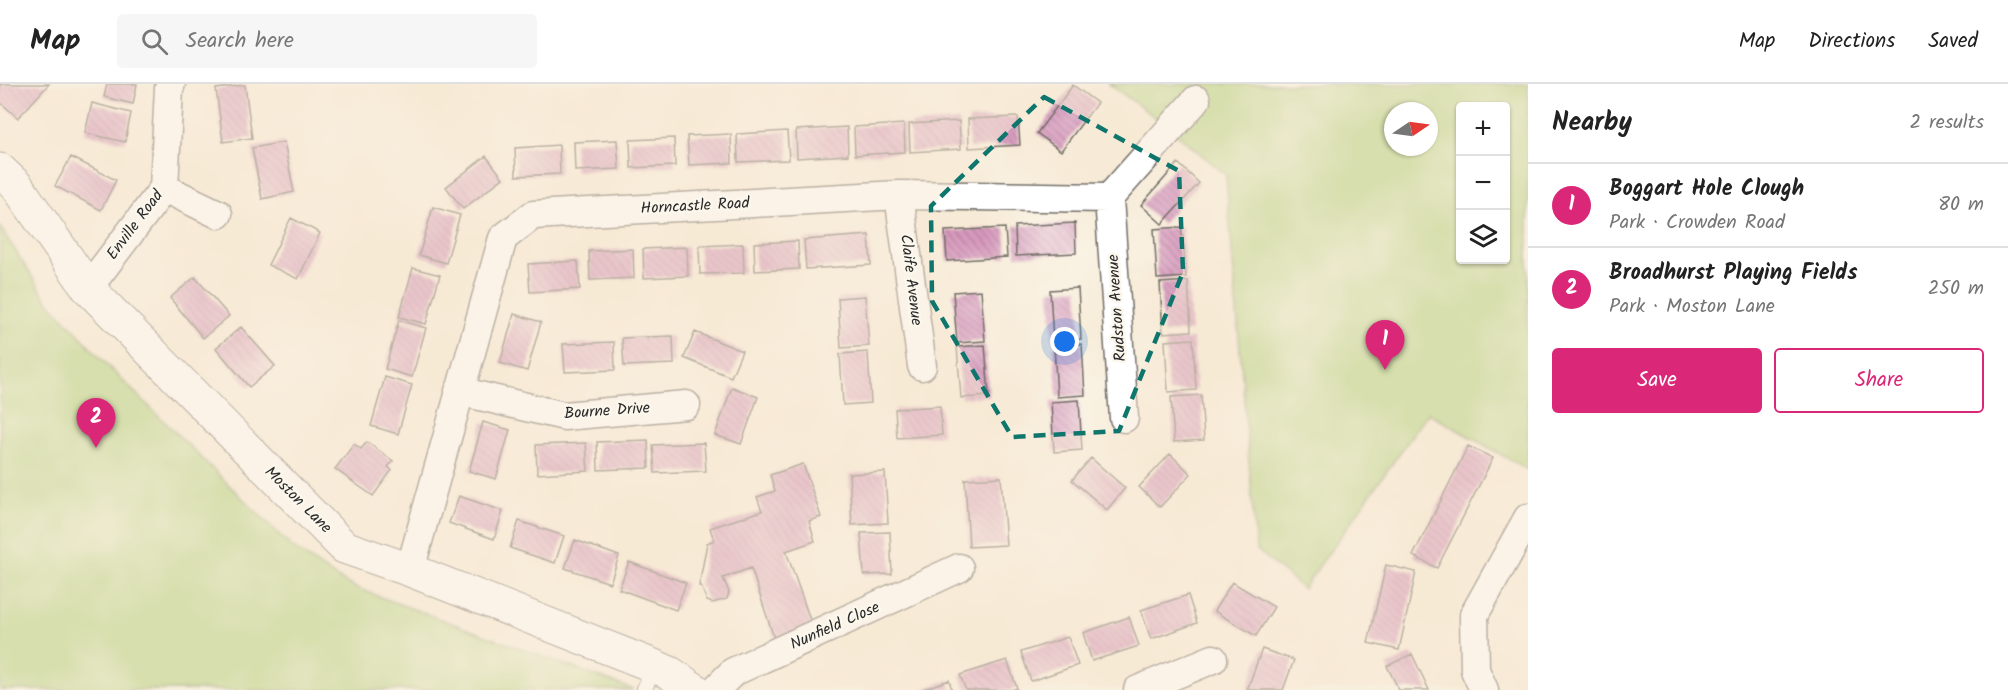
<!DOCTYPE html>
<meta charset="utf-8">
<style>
:root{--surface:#fff;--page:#f6f6f6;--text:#222;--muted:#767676;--line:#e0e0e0;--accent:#db2777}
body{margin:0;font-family:Kalam,sans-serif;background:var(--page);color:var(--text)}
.controls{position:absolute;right:18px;top:18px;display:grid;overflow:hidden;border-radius:6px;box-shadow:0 2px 4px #0004}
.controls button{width:54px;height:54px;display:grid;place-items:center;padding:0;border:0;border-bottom:2px solid var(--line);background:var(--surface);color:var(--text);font:30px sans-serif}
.compass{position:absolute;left:1384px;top:18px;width:54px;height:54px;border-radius:50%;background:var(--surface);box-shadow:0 2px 4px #0004;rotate:77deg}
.you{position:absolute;left:1065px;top:258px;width:21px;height:21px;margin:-15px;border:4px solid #fff;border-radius:50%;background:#1a73e8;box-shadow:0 0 0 9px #1a73e833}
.badge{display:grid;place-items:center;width:39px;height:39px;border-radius:50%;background:var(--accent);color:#fff;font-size:20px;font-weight:700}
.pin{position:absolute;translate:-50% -50px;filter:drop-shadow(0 2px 3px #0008)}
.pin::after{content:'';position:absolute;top:32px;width:21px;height:18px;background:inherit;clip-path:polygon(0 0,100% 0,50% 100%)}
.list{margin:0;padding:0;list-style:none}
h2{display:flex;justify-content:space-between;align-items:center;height:78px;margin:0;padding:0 24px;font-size:26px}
h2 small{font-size:20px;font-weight:400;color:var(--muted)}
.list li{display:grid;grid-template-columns:39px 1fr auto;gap:18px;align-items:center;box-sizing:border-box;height:84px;padding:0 24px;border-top:2px solid var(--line)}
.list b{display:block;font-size:22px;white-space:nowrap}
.list p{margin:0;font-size:20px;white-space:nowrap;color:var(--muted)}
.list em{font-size:20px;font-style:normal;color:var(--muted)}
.actions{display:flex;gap:12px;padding:18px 24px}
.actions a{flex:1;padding:14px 0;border:2px solid var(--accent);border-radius:6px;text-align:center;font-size:21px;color:var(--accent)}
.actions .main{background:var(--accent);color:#fff}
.icon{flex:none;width:33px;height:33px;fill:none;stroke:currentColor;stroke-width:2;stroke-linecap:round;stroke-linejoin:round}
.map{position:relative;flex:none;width:1528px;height:606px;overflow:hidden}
header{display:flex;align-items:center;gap:36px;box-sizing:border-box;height:84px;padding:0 30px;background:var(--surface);border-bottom:2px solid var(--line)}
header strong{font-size:28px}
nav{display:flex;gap:33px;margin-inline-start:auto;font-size:21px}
.search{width:420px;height:54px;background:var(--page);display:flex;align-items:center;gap:15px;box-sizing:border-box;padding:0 21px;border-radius:6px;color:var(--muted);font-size:22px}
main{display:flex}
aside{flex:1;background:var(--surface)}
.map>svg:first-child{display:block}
</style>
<header>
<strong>Map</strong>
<div class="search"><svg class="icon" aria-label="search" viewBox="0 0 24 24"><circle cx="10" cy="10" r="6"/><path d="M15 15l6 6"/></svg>Search here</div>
<nav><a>Map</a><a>Directions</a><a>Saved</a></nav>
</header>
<main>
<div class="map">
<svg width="1528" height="606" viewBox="0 0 1528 606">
<defs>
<pattern id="building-back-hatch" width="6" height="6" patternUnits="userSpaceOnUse" patternTransform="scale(1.5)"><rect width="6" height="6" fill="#d899be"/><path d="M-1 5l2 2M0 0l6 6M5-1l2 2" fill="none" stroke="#af7d9b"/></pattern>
</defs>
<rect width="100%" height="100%" fill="#fbf7ec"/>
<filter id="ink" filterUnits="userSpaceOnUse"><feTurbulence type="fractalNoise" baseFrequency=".0167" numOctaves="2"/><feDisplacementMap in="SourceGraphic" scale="12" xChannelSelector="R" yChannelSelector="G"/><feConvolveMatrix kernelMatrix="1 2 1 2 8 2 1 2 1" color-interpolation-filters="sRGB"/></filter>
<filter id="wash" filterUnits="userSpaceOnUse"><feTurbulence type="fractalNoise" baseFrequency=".008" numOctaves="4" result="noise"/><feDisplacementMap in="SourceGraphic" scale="24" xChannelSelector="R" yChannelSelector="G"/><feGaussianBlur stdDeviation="1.35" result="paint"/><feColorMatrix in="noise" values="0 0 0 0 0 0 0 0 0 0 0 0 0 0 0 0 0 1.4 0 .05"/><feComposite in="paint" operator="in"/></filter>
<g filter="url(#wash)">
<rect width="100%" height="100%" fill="#f7ead6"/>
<path fill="#aed27b" stroke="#6c7e53" stroke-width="1.5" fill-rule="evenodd" d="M1109,0h419v386l-100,-57 -125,176 -47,-40 -30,-374 -60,-50zM1460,22h46v154h-46zM1393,27h36v36h-36z
M0,143l47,73 64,69 181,178 45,31 19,10 278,102h-634z"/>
<g id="blocks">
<path fill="url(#building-back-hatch)" d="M0,0h49l-31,34 -18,-16z
M107,0h30l-4,20 -29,-7z
M245,1l7,53 -29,4 -7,-53z
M1073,1l24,18 -36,48 -24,-18z
M92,19l39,10 -6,29 -40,-9z
M1018,33l2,28 -51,3 -1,-29z
M959,37l2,28 -51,3 -1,-28z
M904,40l1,28 -50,3 -1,-28z
M847,43l1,28 -51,3 -1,-28z
M787,47l2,29 -51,2 -1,-28z
M731,50l1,29 -43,2 -2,-29z
M674,54l1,28 -44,2 -1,-28z
M617,56l2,29 -44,2 -1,-29z
M284,58l10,50 -32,7 -10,-51z
M559,61l1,29 -44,2 -1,-28z
M486,72l17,22 -40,31 -17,-22z
M71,73l45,23 -15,30 -46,-24z
M1178,79l21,20 -37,41 -21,-19z
M433,123l27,8 -14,48 -27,-8z
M291,134l29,15 -22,46 -30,-14z
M1075,139l1,30 -60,3 -1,-30z
M1182,143l4,50 -29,2 -3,-50z
M1005,144l2,29 -60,4 -2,-30z
M869,151l2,30 -65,4 -2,-29z
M798,157l1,28 -44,2 -1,-28z
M743,160l1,29 -44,1 -1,-28z
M687,163l1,29 -44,2 -1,-29z
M633,165l1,29 -44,2 -1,-29z
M578,177l2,28 -50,3 -2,-28z
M413,184l27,7 -14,49 -27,-7z
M195,193l34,39 -26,22 -33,-40z
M1188,197l3,50 -28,2 -3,-50z
M1078,204l3,51 -28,2 -3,-51z
M981,206l4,51 -28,2 -4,-51z
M865,212l4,50 -28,2 -3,-50z
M514,230l27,8 -14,49 -27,-8z
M399,236l27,8 -14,49 -27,-8z
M241,243l34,39 -26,21 -33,-39z
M695,248l47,19 -11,26 -47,-19z
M673,252l1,28 -50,2 -2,-28z
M1193,255l3,51 -28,2 -3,-51z
M614,258l1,28 -50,2 -2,-28z
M1082,260l3,51 -28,2 -3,-51z
M985,261l4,51 -28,2 -4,-51z
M868,268l3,51 -28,2 -3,-51z
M385,293l27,8 -14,49 -27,-8z
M732,303l26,10 -17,47 -26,-9z
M1201,311l3,45 -30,2 -3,-45z
M1079,316l3,50 -28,2 -3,-50z
M940,322l2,29 -45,3 -2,-29z
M483,338l27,8 -14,49 -27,-8z
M648,356l1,28 -51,2 -1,-28z
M367,358l26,19 -5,6 4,3 -19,26 -38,-27 19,-25 7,5z
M586,359l2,28 -51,3 -1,-29z
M704,359l2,28 -51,2 -2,-28z
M1468,362l25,12 -56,110 -24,-12z
M1170,370l21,20 -31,33 -21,-20z
M1091,374l34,30 -18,22 -35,-30z
M803,380l18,53 -12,4 6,20 -29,10 29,83 -38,13 -26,-79 -28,10 6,14 -2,7 -15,4 -5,-2 -6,-15h-2l8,-43 7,-3 -4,-12 52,-17 -5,-14 18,-6 -5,-16z
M885,388l3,51 -36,2 -3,-51z
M1001,393l5,68 -37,2 -4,-68z
M459,412l44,15 -9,28 -45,-16z
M519,437l45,15 -9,27 -45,-15z
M890,448l2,42 -28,1 -3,-42z
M575,456l44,16 -9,27 -45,-15z
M629,478l57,21 -10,27 -57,-21z
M1386,481l30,7 -17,78 -31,-7z
M1232,498l42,25 -18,29 -42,-25z
M1188,511l9,28 -46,16 -10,-29z
M1129,533l10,29 -47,15 -9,-28z
M1068,553l10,28 -47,16 -10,-29z
M1262,565l32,11 -11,30h-36z
M1412,570l17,36h-30l-12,-24z
M1007,576l10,28 -6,2h-45l-6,-15z
M949,596l3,10h-32z"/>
</g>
</g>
<g filter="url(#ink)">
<use href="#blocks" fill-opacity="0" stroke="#726e67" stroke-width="1.5"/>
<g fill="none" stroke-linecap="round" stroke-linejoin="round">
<defs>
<path id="service" d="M644,606l10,-24"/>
<path id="minor" d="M164,104l54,26
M899,111l23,171
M1109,114l15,220
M88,204l76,-100 5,-100 2,-4
M459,307l105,25 122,-11
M410,486l93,-332 30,-23 366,-20 210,3 87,-98
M715,606l18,-18 226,-104
M1138,606l75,-31
M1484,606l-9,-20 -1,-55 54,-97"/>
<path id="tertiary" d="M0,86l17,16 71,102 256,259 66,23 244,96 16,7 25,17"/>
</defs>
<use href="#service" stroke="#726e67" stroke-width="17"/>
<use href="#minor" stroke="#726e67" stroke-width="31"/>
<use href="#tertiary" stroke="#726e67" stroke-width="35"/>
<use href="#service" stroke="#fff" stroke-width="15"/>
<use href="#minor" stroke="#fff" stroke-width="28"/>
<use href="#tertiary" stroke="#fff" stroke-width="33"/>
</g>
</g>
<path d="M0 0H1528V606H0ZM1044,13l135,74 4,101 -64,159 -107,6 -80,-136 -1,-95z" fill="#f7ead6" fill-opacity=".55" fill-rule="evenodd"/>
<path fill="none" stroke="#0f766e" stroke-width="4.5" stroke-dasharray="12 8" stroke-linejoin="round" d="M1044,13l135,74 4,101 -64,159 -107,6 -80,-136 -1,-95z"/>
<g text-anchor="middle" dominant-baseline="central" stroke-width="5" stroke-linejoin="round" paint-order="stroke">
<g font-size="16" fill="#2b2b2b" stroke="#fbf7ec">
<text transform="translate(695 122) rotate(-3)">Horncastle Road</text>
<text transform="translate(135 141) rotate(-53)">Enville Road</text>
<text transform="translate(911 196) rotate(83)">Claife Avenue</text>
<text transform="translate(1117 224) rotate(-94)">Rudston Avenue</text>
<text transform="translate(607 327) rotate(-4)">Bourne Drive</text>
<text transform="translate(298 416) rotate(45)">Moston Lane</text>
<text transform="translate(835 542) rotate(-24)">Nunfield Close</text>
</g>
</g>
</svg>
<div class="controls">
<button>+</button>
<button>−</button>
<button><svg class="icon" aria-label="layers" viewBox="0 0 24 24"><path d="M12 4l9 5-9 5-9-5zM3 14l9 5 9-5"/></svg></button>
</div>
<svg class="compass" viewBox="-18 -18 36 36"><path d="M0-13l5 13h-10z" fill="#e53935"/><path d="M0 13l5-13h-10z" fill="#767676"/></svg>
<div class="you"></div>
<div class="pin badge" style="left:1385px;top:286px">1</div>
<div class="pin badge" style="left:96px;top:364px">2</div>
</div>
<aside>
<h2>Nearby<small>2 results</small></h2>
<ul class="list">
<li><span class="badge">1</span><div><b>Boggart Hole Clough</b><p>Park · Crowden Road</p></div><em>80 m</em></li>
<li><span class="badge">2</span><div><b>Broadhurst Playing Fields</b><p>Park · Moston Lane</p></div><em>250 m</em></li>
</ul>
<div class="actions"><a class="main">Save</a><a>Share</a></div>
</aside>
</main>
